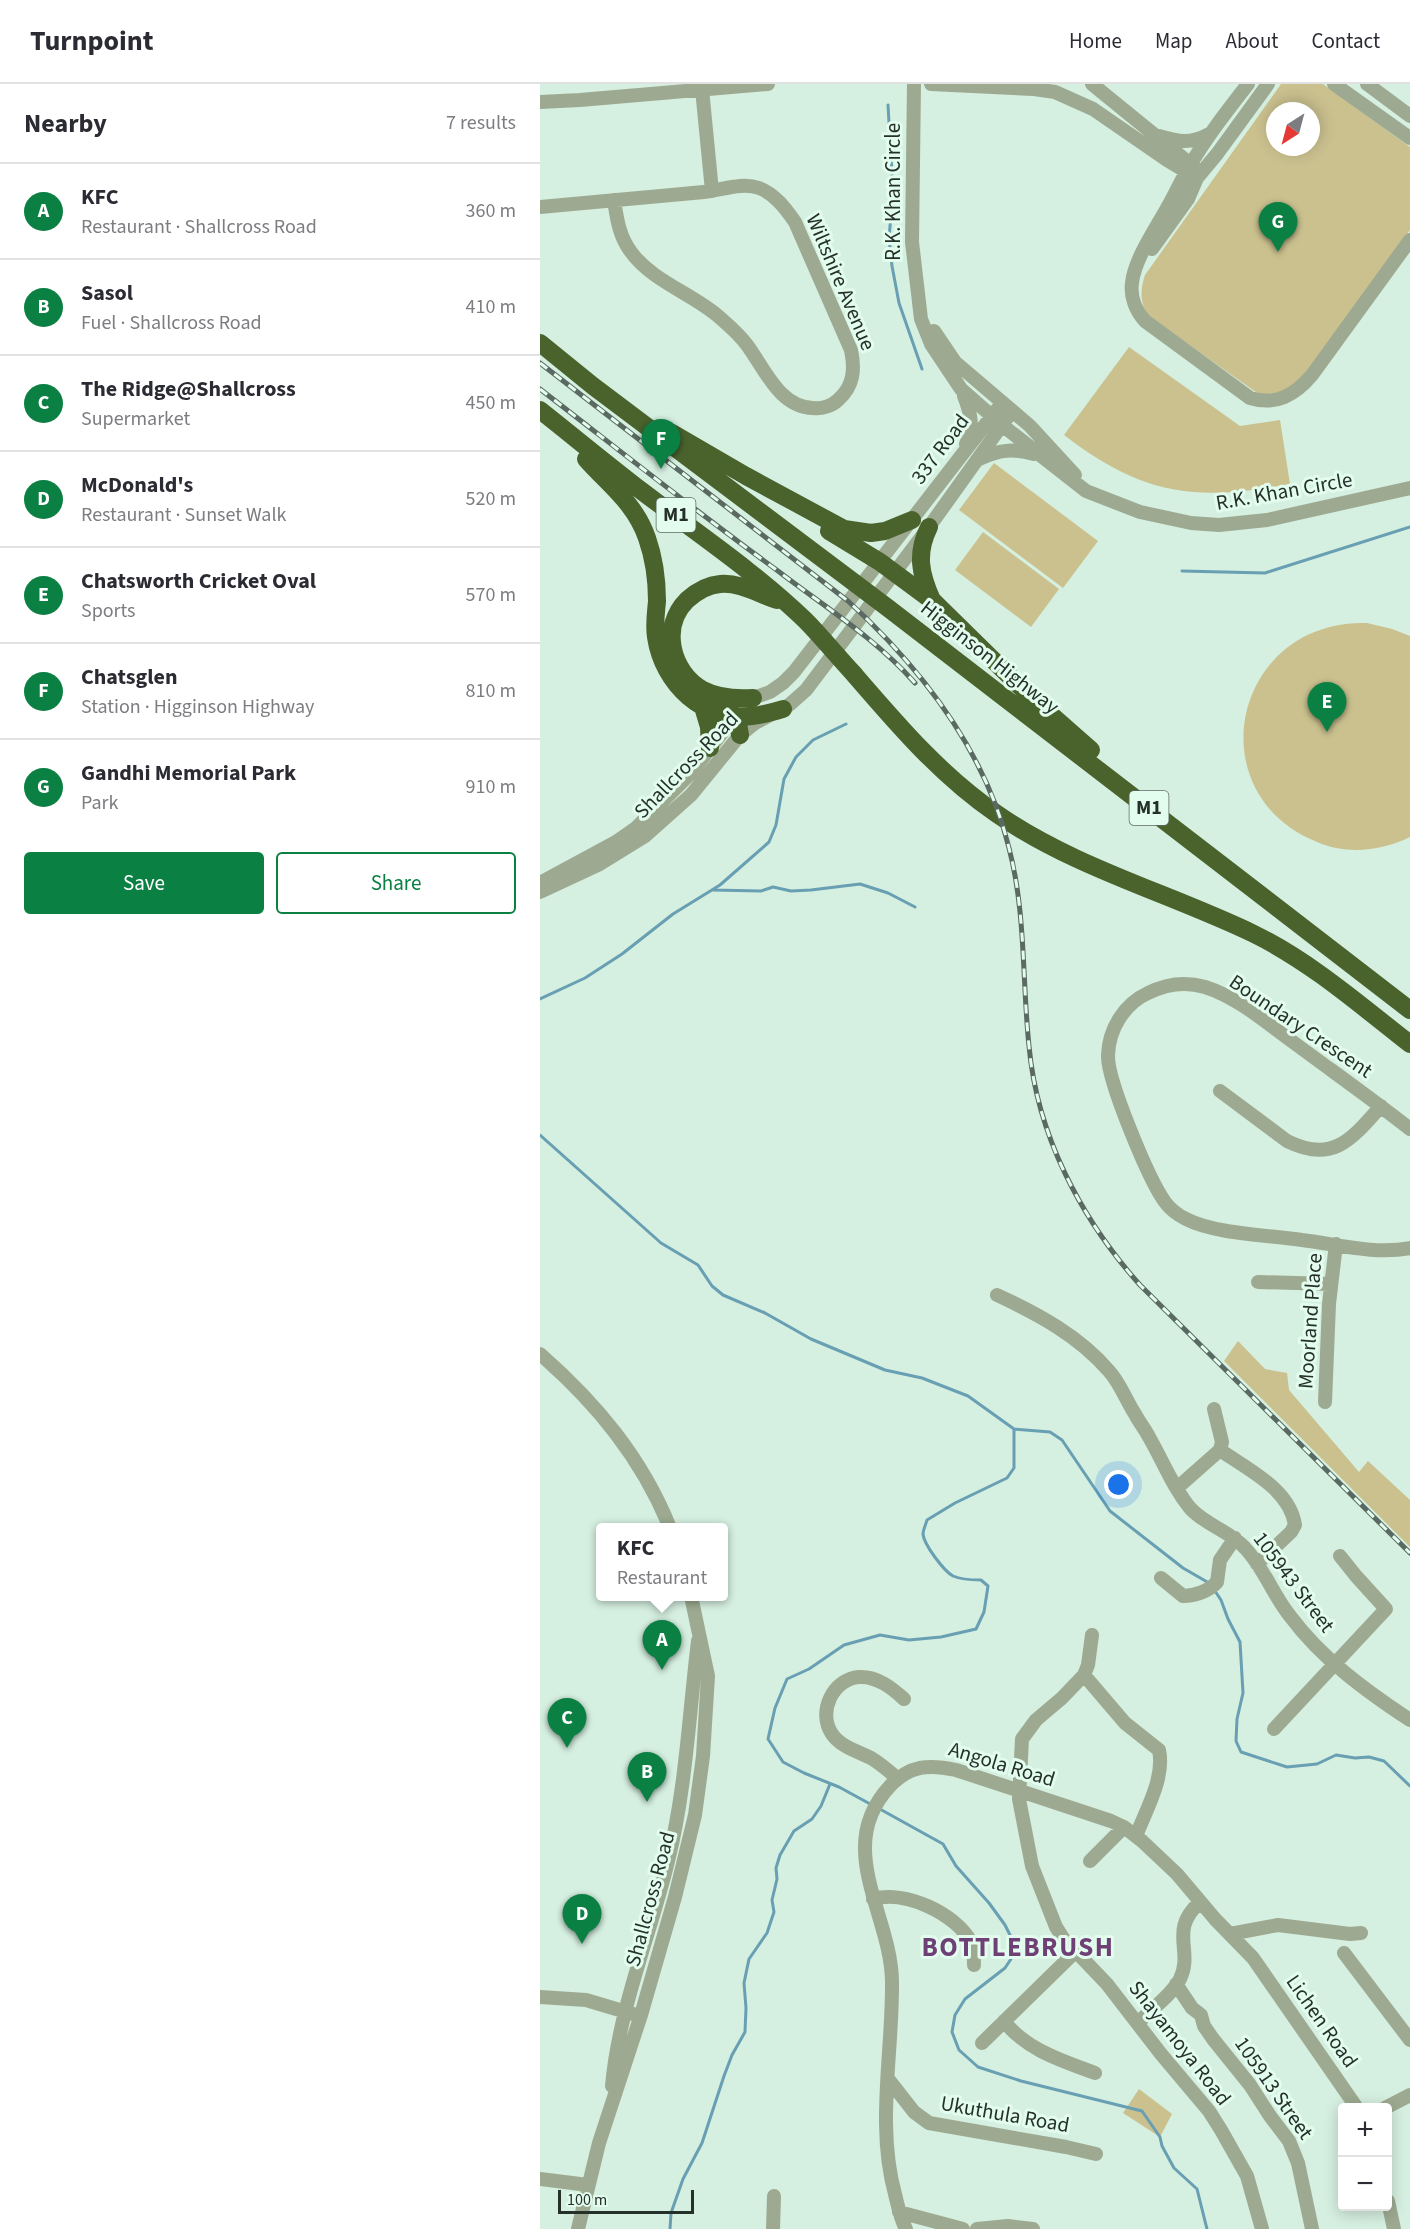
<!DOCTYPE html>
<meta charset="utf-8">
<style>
:root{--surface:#fff;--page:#f2f2f3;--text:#2b2b33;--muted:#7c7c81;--line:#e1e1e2;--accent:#0b8043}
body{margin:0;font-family:"Source Sans 3",sans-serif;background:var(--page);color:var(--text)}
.controls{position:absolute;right:18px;bottom:18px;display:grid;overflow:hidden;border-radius:6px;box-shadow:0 3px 15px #0003}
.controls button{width:54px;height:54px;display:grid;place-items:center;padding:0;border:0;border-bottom:2px solid var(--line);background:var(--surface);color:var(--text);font:30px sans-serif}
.compass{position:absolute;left:726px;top:18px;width:54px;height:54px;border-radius:50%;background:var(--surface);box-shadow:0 3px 15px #0003;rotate:216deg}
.scale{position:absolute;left:18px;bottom:15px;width:136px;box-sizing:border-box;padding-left:6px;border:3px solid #26302b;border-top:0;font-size:16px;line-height:21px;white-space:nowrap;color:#26302b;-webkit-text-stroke:4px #e2fcee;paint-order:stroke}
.you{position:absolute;left:579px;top:1401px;width:21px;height:21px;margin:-15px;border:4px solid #fff;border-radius:50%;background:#1a73e8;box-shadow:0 0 0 9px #1a73e833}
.badge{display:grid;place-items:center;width:39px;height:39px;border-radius:50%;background:var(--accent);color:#fff;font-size:20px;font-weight:700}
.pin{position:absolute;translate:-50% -50px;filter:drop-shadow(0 2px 3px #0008)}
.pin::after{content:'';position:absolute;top:32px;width:21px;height:18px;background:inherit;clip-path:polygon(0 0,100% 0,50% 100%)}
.popup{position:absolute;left:56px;top:1439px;width:132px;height:78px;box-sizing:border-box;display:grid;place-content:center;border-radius:6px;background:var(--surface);filter:drop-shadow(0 2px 4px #0005);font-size:20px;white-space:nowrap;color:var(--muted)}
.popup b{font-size:22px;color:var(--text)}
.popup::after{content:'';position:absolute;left:50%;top:100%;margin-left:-12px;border:12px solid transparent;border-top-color:var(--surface)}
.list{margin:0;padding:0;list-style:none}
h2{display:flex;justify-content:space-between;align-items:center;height:78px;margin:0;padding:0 24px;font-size:26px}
h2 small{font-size:20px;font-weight:400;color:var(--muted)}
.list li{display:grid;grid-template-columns:39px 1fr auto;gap:18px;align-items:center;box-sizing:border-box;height:96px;padding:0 24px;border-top:2px solid var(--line)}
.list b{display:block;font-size:22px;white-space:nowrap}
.list p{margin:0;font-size:20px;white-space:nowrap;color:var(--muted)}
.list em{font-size:20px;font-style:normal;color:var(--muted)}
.actions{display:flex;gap:12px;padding:18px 24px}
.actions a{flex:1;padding:14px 0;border:2px solid var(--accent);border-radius:6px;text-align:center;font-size:21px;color:var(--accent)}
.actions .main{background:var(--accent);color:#fff}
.map{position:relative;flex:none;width:870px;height:2145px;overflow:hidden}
header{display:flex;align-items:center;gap:36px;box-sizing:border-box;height:84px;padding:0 30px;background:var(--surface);border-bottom:2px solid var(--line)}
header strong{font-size:28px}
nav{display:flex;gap:33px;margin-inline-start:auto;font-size:21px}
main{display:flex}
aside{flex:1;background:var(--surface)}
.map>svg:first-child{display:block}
</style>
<header>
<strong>Turnpoint</strong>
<nav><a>Home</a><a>Map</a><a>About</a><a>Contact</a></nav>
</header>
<main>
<aside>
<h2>Nearby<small>7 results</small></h2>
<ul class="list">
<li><span class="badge">A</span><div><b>KFC</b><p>Restaurant · Shallcross Road</p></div><em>360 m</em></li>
<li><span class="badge">B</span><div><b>Sasol</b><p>Fuel · Shallcross Road</p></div><em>410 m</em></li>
<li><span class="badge">C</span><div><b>The Ridge@Shallcross</b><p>Supermarket</p></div><em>450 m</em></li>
<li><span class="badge">D</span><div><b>McDonald's</b><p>Restaurant · Sunset Walk</p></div><em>520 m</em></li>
<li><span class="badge">E</span><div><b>Chatsworth Cricket Oval</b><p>Sports</p></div><em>570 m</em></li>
<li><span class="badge">F</span><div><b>Chatsglen</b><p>Station · Higginson Highway</p></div><em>810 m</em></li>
<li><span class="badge">G</span><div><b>Gandhi Memorial Park</b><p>Park</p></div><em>910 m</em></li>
</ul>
<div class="actions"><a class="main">Save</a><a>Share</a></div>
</aside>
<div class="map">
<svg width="870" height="2145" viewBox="0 0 870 2145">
<rect width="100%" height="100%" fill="#d5efe0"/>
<path fill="#cbc18f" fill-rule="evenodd" d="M741,0h42l87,63v83l-109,152 -13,9 -28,4 -109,-77c-12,-13 -11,-28 -6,-43zM735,27h36v36h-36z
M589,263l111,79 40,-6 10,64c-95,18 -148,11 -226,-49z
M454,379l104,78 -35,47 -104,-78z
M443,448l76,57 -28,38 -76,-57z
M827,539l25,6 18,7v201c-29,14 -63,18 -93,5 -122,-49 -83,-223 50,-219z
M698,1257l27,28 22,4 2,17 70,82 9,-11 42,39v47l-186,-186z
M599,2005l33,25 -12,23 -37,-24z"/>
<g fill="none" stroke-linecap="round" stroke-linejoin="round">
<path stroke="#689fb3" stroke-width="3" d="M348,21l5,87 -4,46 3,28 7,37 23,66
M642,487l83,2 145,-46
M173,806l48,1 12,-4 18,4 20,-1 49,-6 28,9 27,14
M0,915l45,-21 37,-24 51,-40 47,-29 49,-43 7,-17 8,-46 12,-22 17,-17 33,-16
M0,1051l121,108 37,22 14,21 11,9 42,18 46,26 74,31 37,8 46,18 46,33 36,3 12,8 48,71 73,57 26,15
M675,1507l6,9 7,19 12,23 3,51 -6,26 -1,22 5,11 46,15 30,-3 19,-9 19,3 14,-1 15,4 26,25
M332,1721l-33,-18 -35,-14 -21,-11 -15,-23 7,-31 12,-29 22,-10 35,-24 36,-10 29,5 32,-3 35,-8 8,-17 4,-26 -7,-6c-9,0 -19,0 -28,-4 -9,-5 -29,-31 -30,-42 0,-4 3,-10 4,-14l28,-17 52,-25 7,-10v-39
M338,1724l65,36 13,22 33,37 16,22 9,18 -3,16 -6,9 -40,31 -10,16 -3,17 7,18 19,17 43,14 121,30 18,26 2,9 12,22 23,21 10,40
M130,2145l1,-16 12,-34 19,-36 22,-67 8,-21 13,-23 1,-24 -2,-25 5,-24 18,-26 7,-21 -2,-12 5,-21 -1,-11 4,-13 14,-24 18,-12 9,-13 9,-22"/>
<path stroke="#9daa91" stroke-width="14" d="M374,0l-2,158 9,77 10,25 30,45 41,36 84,66 54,21 51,11 28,2 48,-5 143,-32
M391,0l103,5 21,3 38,17 74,51 30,18 20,-24 51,-70
M552,0l102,83
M708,0c-21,27 -42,54 -59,83 -8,13 -14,28 -22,41 -11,20 -33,52 -35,75 -2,14 4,28 13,38l105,77c26,8 45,-3 62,-23l98,-135
M794,0l76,54
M827,0l43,32
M162,5l10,102
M0,18l40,-2 188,-16
M619,52c20,6 32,8 50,-2
M0,123c55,-5 110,-10 164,-15 18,-2 38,-10 55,-4 16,6 27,21 36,34l56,128c4,19 3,36 -13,50 -6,6 -16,9 -25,8 -34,-1 -48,-39 -66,-63 -8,-11 -19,-20 -29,-29 -27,-23 -66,-35 -87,-64 -12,-16 -14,-33 -17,-52
M612,165l36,-50 9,-21
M394,247l21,31 75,64 45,49
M424,312c7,18 10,30 2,48
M439,375c20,-9 34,-11 55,-5
M0,799l76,-41 20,-14 56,-56 43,-56 18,-18 17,-6 13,-9 11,-11 208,-269
M0,808l58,-27 47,-29 46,-41 49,-60 15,-12 34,-18 17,-15 123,-163 83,-116
M680,1007l67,50c46,23 65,-2 94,-35
M870,1045c-38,-30 -78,-58 -117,-87 -26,-19 -56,-45 -88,-55 -20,-6 -39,-3 -57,6 -24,11 -39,36 -40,62 -1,25 41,125 57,147 5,7 13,13 21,17 29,15 82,16 116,21 34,4 73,15 108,8
M718,1198l73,2
M457,1211c41,19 82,41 112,76 11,12 17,29 26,43 4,8 10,15 14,23 14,24 23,49 41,71 15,17 40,23 55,40 19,20 28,47 45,68 32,43 76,75 120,104
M0,1270c56,49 102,104 130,174
M785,1318l4,-98 7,-60
M674,1325l8,33 -2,8
M637,1404l43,-38c27,19 70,39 75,75l-4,7 -34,32
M621,1494l22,18c12,0 26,-5 34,-14l3,-22 15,-22
M552,1551l-4,30 -4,10 -22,23 -26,22 -14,19 -3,60 13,67 24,61 7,11 44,46 54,70 48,57 12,19 26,46 15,53
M544,1591l41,48 34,27c6,28 -13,60 -23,86
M734,1645l112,-120 -30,-33 -16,-20
M357,1694c-8,-7 -16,-14 -26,-20 -14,-7 -30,-11 -39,-24 -15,-22 1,-55 27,-57 18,-1 33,11 45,22
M550,1777l34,-34
M333,1815c32,-9 82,14 98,43 3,8 3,15 3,23
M690,1850l48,-9 72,9 11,-1
M804,1869l66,87
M636,1900l16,24 9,7 3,11 9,13 37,46 20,31 19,25 9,22 14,66
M0,1913l46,3 47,14
M464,1937c22,29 59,40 91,52
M598,1939c13,-14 33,-27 42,-44 14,-29 -12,-48 20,-77
M442,1959l93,-91
M349,1996l25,32 15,11 137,24 30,7
M72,2002c7,-78 38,-150 56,-225 18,-72 21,-147 30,-220
M845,2024l25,-13
M0,2095l48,6
M848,2117l6,28
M359,2128l64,17
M38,2145l21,-86 42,-128 34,-118 20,-82 8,-59 5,-80 -17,-80
M233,2145l1,-33
M366,2145c-6,-11 -8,-23 -11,-35 -19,-69 -2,-142 -3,-213 -1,-67 -59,-134 -2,-195 20,-21 39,-22 66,-16l155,51 13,6 18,14 35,33 38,45 38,39 104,150
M437,2145l31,-3 25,3"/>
<path stroke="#4a632d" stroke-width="18" d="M0,259l53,43 295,222 522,402
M0,326c34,27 68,55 103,82 55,42 112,80 162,128 17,17 32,36 48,53 44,51 88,103 144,141 78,54 172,79 257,120 57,28 106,71 156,110
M132,349l74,43 98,53 27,4 14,-2 27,-11
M46,375c23,26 49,44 61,79 7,20 10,41 10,63 -1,12 -3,24 -1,36 7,47 47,85 96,79 10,-1 21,-4 31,-7
M389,443c-13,26 -9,47 3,73l101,99 58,51
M289,447l51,31 50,37
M213,614c-17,1 -35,0 -50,-8 -32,-18 -43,-63 -16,-90 9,-8 20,-15 33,-16 19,-2 39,10 57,16
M163,623l6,20 1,21
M189,625l9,14 2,12"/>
<defs>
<path id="rail" d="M0,279l308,238c72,66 137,149 161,247 17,65 13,132 20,198 8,89 52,173 111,239l270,268
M0,305c79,61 157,123 238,182 47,36 97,67 137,112"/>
</defs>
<use href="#rail" stroke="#5a6961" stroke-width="5"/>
<use href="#rail" stroke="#e2fcee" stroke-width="3" stroke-dasharray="9" stroke-linecap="butt"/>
</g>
<g text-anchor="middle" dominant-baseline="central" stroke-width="6" stroke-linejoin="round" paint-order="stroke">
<g fill="#e2fcee" stroke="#5e6d66" stroke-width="1.5">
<rect x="116.5" y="414" width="39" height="34" rx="4.5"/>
<rect x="589.5" y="707" width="39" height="34" rx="4.5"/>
</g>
<g font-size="20" font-weight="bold" fill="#26302b">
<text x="136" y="431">M1</text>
<text x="609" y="724">M1</text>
</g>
<g font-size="21" fill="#26302b" stroke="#e2fcee">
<text transform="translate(353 108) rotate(-90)">R.K. Khan Circle</text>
<text transform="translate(301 198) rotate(67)">Wiltshire Avenue</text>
<text transform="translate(400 365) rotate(-53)">337 Road</text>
<text transform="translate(744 407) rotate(-10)">R.K. Khan Circle</text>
<text transform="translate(450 573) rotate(38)">Higginson Highway</text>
<text transform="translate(146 681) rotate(-46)">Shallcross Road</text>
<text transform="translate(761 942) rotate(34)">Boundary Crescent</text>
<text transform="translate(770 1237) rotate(-86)">Moorland Place</text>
<text transform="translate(754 1498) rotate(53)">105943 Street</text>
<text transform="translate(462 1680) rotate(17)">Angola Road</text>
<text transform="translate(110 1815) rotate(-75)">Shallcross Road</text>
<text transform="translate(782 1937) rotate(55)">Lichen Road</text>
<text transform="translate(640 1959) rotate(52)">Shayamoya Road</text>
<text transform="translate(734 2004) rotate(55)">105913 Street</text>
<text transform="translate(465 2030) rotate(10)">Ukuthula Road</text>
</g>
<g font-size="27" font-weight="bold" letter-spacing="1.5" fill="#6e4075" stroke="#e2fcee">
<text x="478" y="1863">BOTTLEBRUSH</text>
</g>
</g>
</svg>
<div class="controls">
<button>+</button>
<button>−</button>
</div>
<svg class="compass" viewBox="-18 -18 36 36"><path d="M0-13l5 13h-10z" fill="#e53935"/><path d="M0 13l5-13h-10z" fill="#7c7c81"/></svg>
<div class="scale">100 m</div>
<div class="you"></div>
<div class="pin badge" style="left:122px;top:1586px">A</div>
<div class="popup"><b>KFC</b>Restaurant</div>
<div class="pin badge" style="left:107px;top:1718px">B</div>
<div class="pin badge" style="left:27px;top:1664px">C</div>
<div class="pin badge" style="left:42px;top:1860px">D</div>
<div class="pin badge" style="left:787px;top:648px">E</div>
<div class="pin badge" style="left:121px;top:385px">F</div>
<div class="pin badge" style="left:738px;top:168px">G</div>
</div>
</main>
